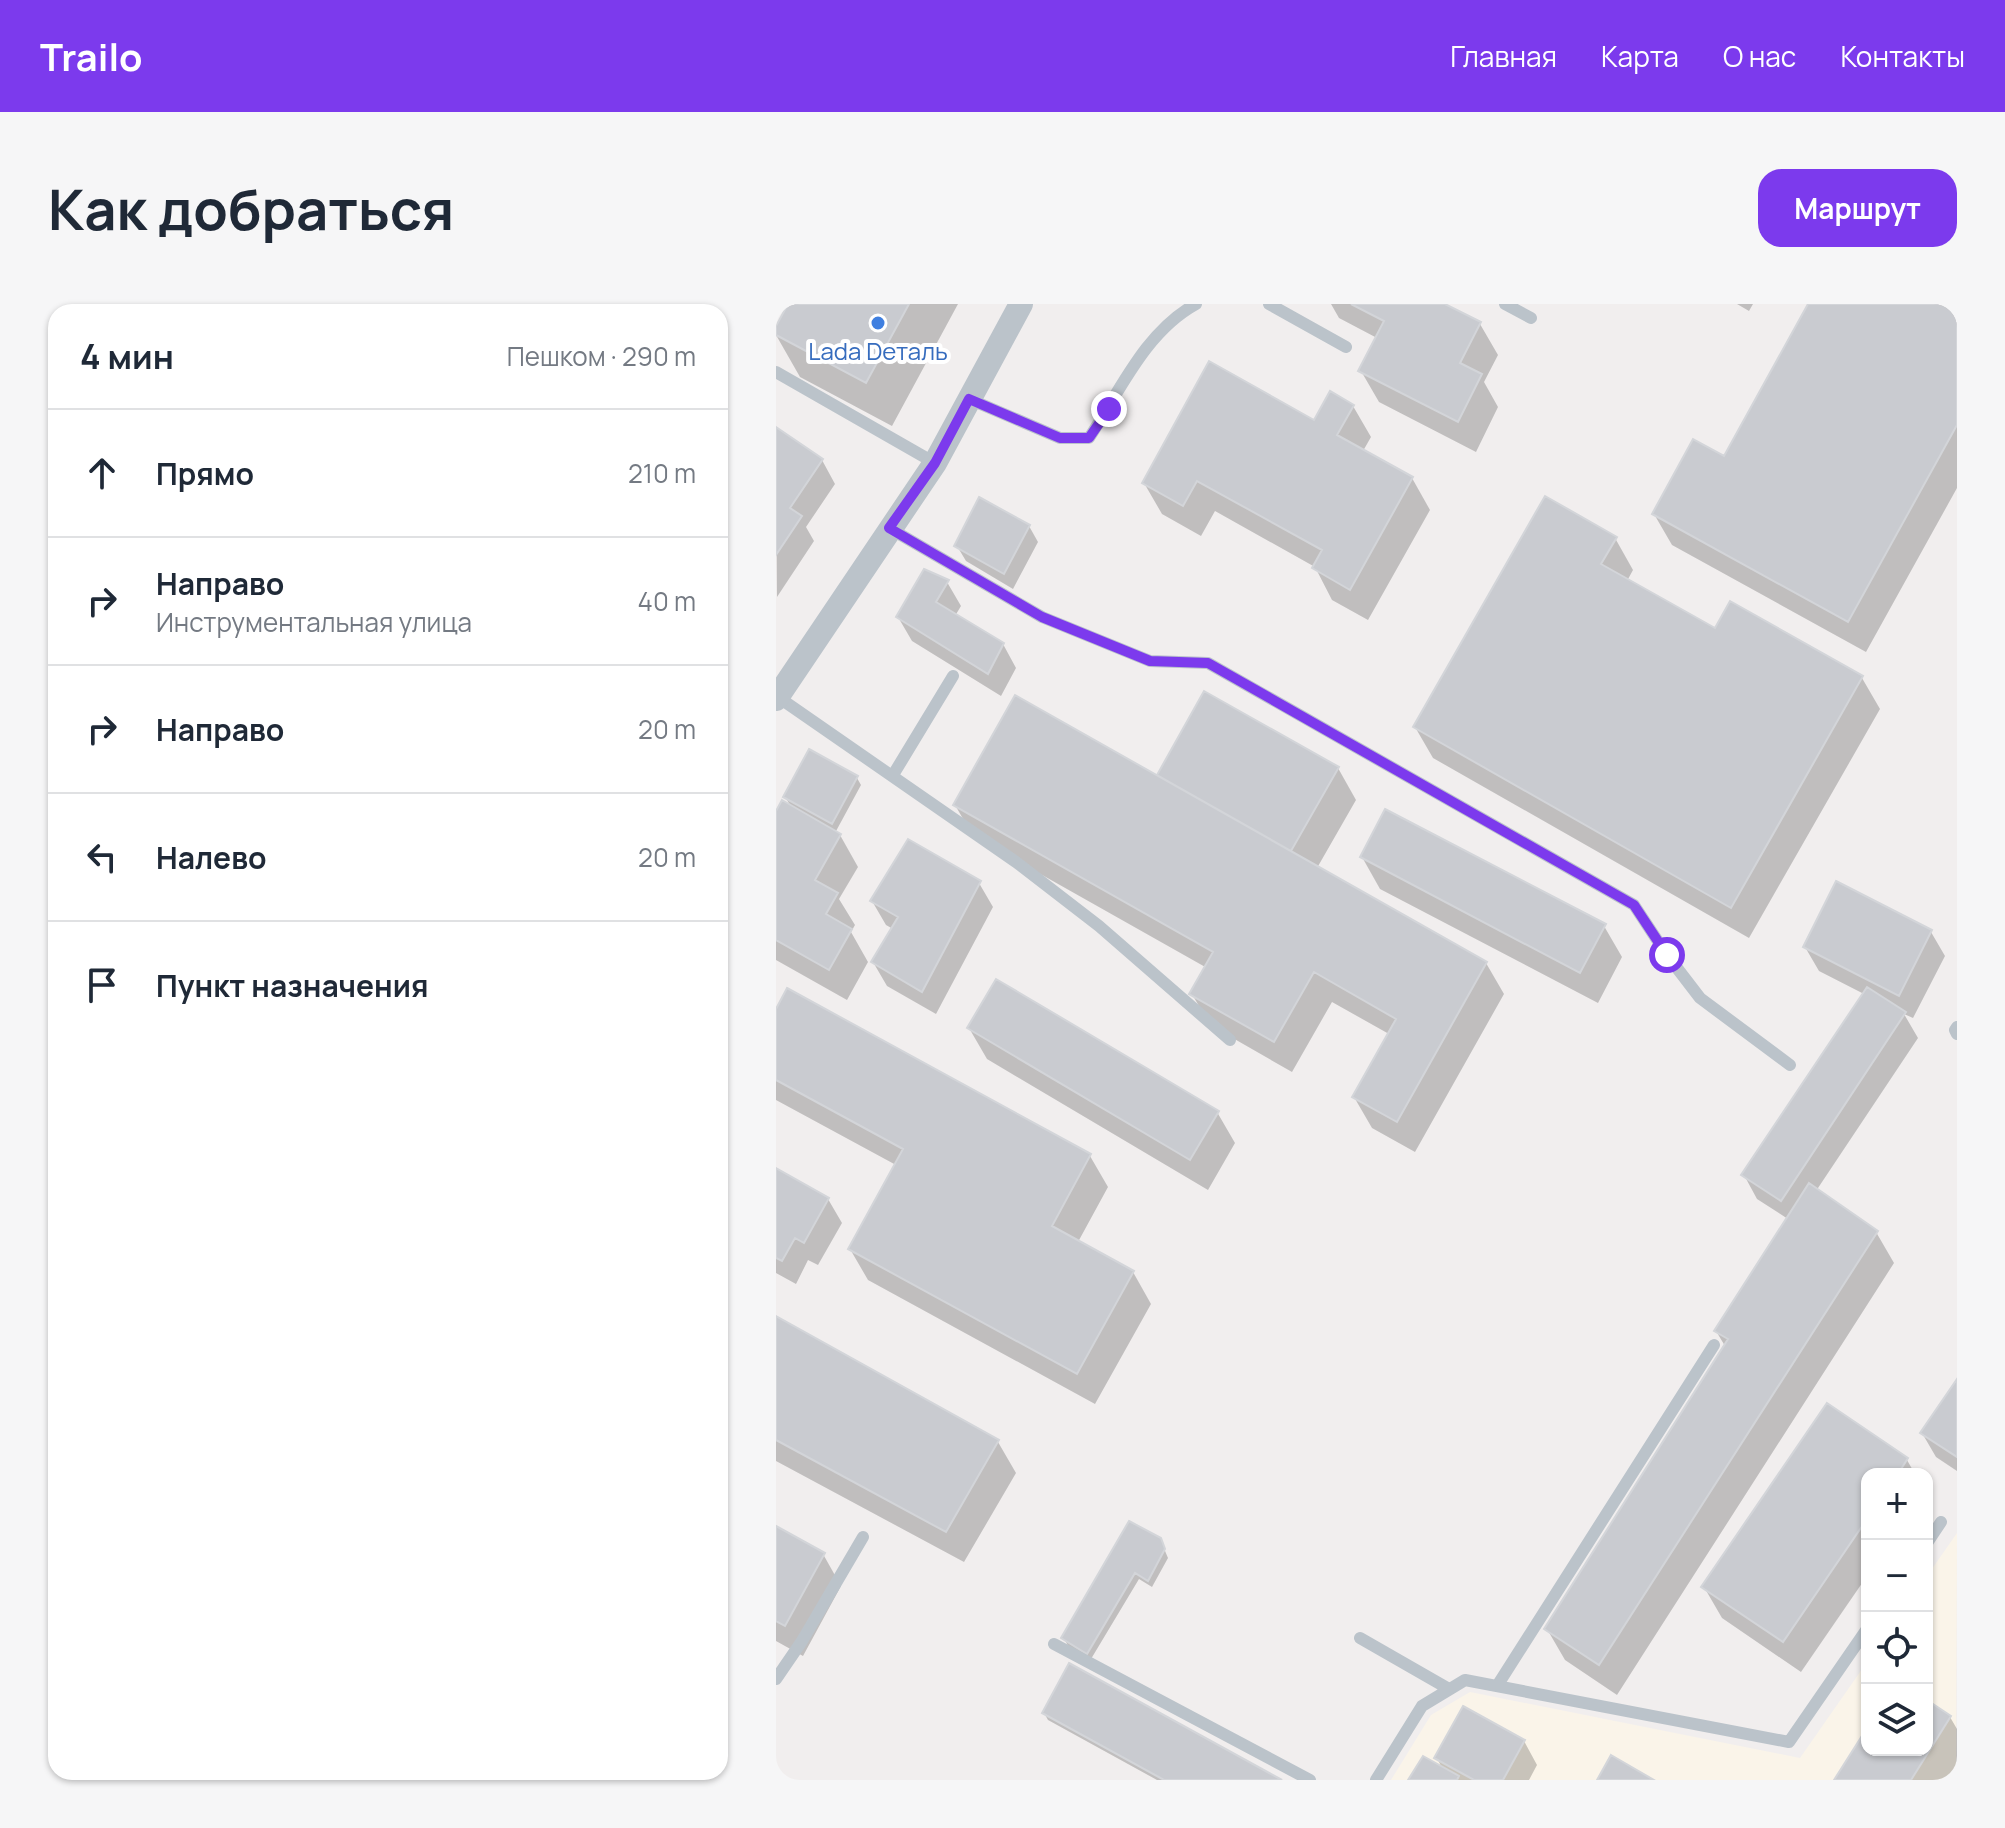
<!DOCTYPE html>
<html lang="ru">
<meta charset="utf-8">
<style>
:root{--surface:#fff;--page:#f6f6f7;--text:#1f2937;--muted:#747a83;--line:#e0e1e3;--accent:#7c3aed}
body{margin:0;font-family:Manrope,sans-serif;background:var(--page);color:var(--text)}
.controls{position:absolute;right:24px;bottom:24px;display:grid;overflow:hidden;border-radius:16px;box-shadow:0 2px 6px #0004}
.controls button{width:72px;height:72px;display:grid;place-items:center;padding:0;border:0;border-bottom:2px solid var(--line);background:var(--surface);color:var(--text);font:40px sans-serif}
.stop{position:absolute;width:24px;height:24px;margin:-18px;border:6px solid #7c3aed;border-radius:50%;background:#fff}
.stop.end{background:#7c3aed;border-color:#fff;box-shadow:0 2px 8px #0008}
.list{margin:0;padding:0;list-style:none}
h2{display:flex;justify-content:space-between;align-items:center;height:104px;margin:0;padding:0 32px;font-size:34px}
h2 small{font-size:26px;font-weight:400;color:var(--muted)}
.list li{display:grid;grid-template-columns:52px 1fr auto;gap:24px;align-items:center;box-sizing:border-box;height:128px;padding:0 32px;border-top:2px solid var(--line)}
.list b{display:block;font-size:30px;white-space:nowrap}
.list p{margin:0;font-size:26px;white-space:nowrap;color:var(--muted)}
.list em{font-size:26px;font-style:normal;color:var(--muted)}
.icon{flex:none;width:44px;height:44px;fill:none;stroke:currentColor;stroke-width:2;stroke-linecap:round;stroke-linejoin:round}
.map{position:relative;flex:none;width:1181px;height:1476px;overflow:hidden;border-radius:24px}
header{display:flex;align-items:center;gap:48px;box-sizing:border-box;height:112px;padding:0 40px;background:var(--accent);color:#fff}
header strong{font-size:38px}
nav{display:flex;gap:44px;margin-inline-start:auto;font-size:28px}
.intro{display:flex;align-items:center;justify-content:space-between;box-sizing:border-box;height:192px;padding:0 48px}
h1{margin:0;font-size:56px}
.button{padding:20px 36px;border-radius:24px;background:var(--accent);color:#fff;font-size:28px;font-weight:700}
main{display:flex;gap:48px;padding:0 48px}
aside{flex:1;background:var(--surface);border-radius:24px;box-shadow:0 2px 6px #0004}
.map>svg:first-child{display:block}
</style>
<header>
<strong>Trailo</strong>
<nav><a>Главная</a><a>Карта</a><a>О нас</a><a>Контакты</a></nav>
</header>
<div class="intro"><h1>Как добраться</h1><a class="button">Маршрут</a></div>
<main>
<aside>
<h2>4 мин<small>Пешком · 290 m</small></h2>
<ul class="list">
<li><svg class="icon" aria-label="ahead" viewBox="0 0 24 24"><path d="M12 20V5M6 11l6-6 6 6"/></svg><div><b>Прямо</b></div><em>210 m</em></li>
<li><svg class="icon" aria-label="right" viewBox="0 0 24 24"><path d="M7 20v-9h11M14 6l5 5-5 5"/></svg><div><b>Направо</b><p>Инструментальная улица</p></div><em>40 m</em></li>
<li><svg class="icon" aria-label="right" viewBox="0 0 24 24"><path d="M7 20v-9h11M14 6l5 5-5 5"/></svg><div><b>Направо</b></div><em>20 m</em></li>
<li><svg class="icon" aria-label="left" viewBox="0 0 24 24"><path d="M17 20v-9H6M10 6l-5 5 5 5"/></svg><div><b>Налево</b></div><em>20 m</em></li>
<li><svg class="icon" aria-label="arrive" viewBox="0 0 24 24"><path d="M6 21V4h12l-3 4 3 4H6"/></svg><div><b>Пункт назначения</b></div></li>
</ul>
</aside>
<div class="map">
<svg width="1181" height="1476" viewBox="0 0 1181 1476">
<rect width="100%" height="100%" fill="#f1eeee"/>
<path fill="#faf4e9" d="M1181,1229l-1,247h-565l40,-65 39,-23 330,66 67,-96v88h60v-174z"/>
<path fill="#0003" d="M14,0h168l-66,122 -92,-49 -24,-42v-5z
M555,0h110l39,20 18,31 -14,27 14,25 -22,45 -97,-50 -18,-31 16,-33 -38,-20z
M961,0h16l-4,7z
M1034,0h147v184l-91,164 -194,-107 -18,-31 71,-55z
M577,102l18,31 -8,14 49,27 18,32 -62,110 -36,-20 -17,-33 -100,-56 -14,25 -39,-22 -18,-31 171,-61z
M0,126l46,30 13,24 -29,43 8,14 -37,56z
M253,222l9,16 -25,47 -47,-28 -9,-15z
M839,234l18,32 -6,11 88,50 147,47 18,31 -131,229 -316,-180 -18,-31z
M171,278l14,24 -6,10 48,28 13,24 -15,28 -89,-55 -14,-24z
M429,390l133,74 18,32 -39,68 169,95 18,31 -89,158 -43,-24 -18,-31 35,-63 -57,-32 -40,70 -82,-47 -18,-31 15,-26 -234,-132 -18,-31 202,-27z
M81,474l4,7 -26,48 5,2 18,32 -19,32 16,26 -4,7 17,30 -21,38 -71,-40v-145l16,-7 -7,-11z
M586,553l242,69 18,31 -24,46 -218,-114z
M203,579l14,24 -57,107 -49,-28 -14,-24 20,-33 -7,-4 -14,-24z
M1155,628l14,24 -32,62 -9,-4 14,24 -102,153 60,41 18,31 -277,432 -52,-35 -18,-31 178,-283 -9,-15 72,-112 -31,-20 -13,-24 120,-181 -45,-23 -14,-24z
M0,710l314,142 18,31 -30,55 55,30 18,32 -56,100 -227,-124 -18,-31 46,-84 -120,-65z
M193,724l248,84 18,31 -27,47 -221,-131z
M0,866l52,29 14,24 -24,42 -10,-5 -12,24 -20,-11z
M0,1014l222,124 18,31 -52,89 -188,-101z
M1181,1078v89l-21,-14 -14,-24z
M1051,1102l80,54 8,14h-48v102l-66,96 -79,-54 -18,-31z
M0,1224l47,26 18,32 -38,70 -27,-15z
M384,1235l8,19 -16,29 -13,-8 -48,80 -23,-13 -4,-8z
M1151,1398l23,15 7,12v37l-9,14h-111l30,-48v18h60z
M268,1409l234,67h-121l-109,-60z
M748,1437l13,24 -8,15h-118l32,-10 -6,-12z"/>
<path fill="#c9cbd0" stroke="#d3d5d9" stroke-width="2" d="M12,0h121l-43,79 -90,-48v-9z
M575,0h94l36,18 -21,41 22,11 -24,48 -100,-51 26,-50z
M1032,0h149v121l-109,197 -196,-108 41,-75 31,17z
M433,57l105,59 16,-29 24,14 -17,30 76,42 -63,113 -38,-22 10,-18 -125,-69 -14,25 -41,-23z
M0,123l47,32 -33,49 12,8 -26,39z
M769,192l72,41 -16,27 114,64 15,-27 133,75 -132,232 -318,-181z
M203,193l51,28 -26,49 -50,-28z
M148,265l25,11 -13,22 68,41 -16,31 -92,-57z
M428,387l135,76 -48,84 -134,-76z
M239,391l472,267 -90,160 -45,-25 44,-78 -82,-47 -40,70 -85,-48 24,-42 -260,-147z
M33,445l49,27 -26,48 -49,-27z
M6,496l59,34 -26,46 23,13 -12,21 26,15 -23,41 -53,-30v-129z
M609,505l221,115 -26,49 -220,-116z
M132,535l73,42 -59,111 -51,-30 27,-45 -28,-16z
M1060,577l96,49 -33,66 -96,-49z
M220,675l223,132 -29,49 -223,-132z
M1091,683l39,25 -125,189 -40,-26z
M11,684l304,166 -39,72 82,45 -57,103 -229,-125 55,-100 -127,-69v-71z
M0,864l53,30 -25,45 -9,-5 -13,23 -6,-3z
M1033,879l69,48 -279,434 -55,-36 184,-290 -14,-8z
M0,1012l223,124 -53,92 -170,-92z
M1181,1075v78l-37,-24z
M1051,1099l81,55 -10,16h-31v45l-84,123 -82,-55z
M353,1217l32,17 4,11 -17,32 -13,-8 -48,81 -26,-16z
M0,1222l49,27 -40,73 -9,-5z
M293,1359l213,117h-118l-122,-67z
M1151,1396l24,16 -40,64h-77l33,-52v22h60z
M687,1402l62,34 -22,40h-29l-40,-22z
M835,1451l43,25h-57z
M647,1452l36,20 -2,4h-49z"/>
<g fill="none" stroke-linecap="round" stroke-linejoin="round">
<path stroke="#bbc3ca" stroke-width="12" d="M493,0l77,43
M729,0l26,14
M0,68l159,91
M193,95l91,39h29c31,-47 56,-106 107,-134
M113,224l153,89 108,44 58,2 426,242 33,50 33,43 90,67
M2,393l238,165 83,64 131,114
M117,471l60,-99
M1181,723l-2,3 2,4
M1151,1239l14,-21
M584,1334l89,51
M278,1340l256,136
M0,1375l26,-38 61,-104
M721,1382l217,-341
M600,1476l46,-74 43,-26 324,62 78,-113"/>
<path stroke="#bbc3ca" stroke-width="24" d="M0,395l159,-236 86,-159"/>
</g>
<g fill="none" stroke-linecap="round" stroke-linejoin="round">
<path stroke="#7c3aed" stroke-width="10" d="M333,105l-20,29h-29l-91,-39 -34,64 -46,65 153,89 108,44 58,2 426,242 33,50"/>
</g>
<circle fill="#3f7fe0" stroke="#fff" stroke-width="3" cx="102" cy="19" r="8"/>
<g text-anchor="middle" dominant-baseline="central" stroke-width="8" stroke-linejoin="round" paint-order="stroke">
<g font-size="24" fill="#366cbe" stroke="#fff">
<text x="102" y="46">Lada Dеталь</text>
</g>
</g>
</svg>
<div class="controls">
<button>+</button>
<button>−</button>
<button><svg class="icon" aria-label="locate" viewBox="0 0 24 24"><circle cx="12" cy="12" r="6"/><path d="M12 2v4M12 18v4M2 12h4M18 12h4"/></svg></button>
<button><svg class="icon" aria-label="layers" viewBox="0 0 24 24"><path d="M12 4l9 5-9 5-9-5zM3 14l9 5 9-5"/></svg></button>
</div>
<div class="stop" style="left:891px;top:651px"></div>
<div class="stop end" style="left:333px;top:105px"></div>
</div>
</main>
